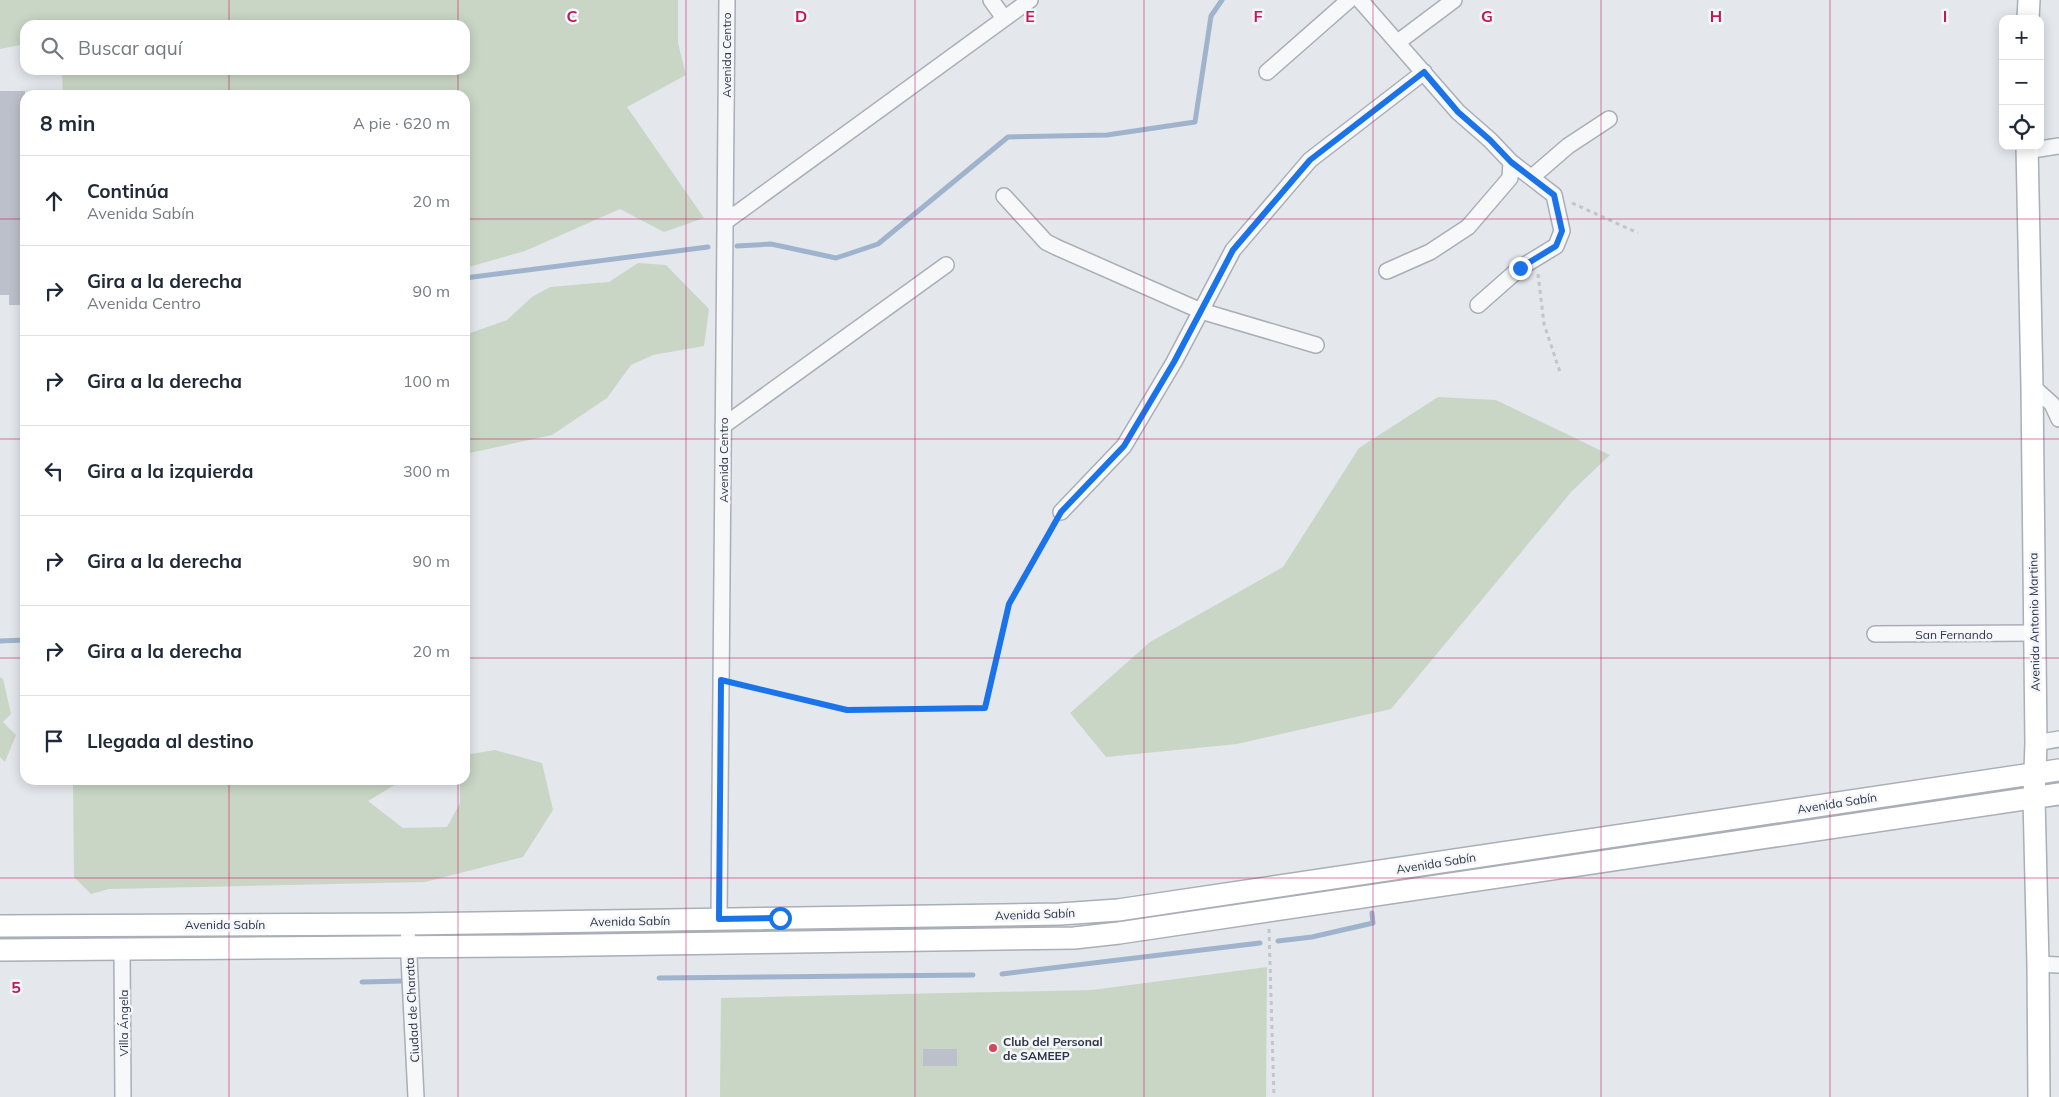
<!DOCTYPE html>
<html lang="es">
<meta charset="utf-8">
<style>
:root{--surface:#fff;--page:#f2f2f3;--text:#1f2937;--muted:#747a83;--line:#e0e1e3}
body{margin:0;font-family:Mulish,sans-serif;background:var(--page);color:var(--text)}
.controls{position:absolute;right:15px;top:15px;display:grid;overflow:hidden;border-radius:10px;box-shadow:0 2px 12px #0003}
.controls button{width:45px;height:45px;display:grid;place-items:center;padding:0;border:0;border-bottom:1px solid var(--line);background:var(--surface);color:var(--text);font:25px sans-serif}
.stop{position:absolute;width:15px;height:15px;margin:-11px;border:4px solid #1a73e8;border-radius:50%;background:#fff}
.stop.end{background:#1a73e8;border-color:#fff;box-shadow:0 1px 5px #0008}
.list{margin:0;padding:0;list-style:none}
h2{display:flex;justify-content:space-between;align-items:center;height:65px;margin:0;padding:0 20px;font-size:21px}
h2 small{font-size:16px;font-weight:400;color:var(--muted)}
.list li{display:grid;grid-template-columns:32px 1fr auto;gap:15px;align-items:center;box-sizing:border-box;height:90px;padding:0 20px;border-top:1px solid var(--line)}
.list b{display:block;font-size:19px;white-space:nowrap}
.list p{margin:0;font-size:16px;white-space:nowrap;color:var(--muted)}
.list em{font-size:16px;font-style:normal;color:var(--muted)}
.icon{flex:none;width:28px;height:28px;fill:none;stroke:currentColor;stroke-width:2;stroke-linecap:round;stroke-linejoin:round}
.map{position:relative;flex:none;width:2059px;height:1097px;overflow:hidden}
.search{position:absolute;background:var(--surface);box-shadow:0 2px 12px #0003;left:20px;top:20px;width:450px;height:55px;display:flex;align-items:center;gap:12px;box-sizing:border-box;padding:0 18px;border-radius:15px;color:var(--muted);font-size:19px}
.panel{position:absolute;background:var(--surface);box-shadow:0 2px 12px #0003;left:20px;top:90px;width:450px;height:695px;border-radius:15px}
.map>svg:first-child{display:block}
</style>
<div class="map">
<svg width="2059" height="1097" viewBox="0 0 2059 1097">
<rect width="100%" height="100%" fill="#e4e7ec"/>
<path fill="#c9d6c5" d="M0,0h678v43l8,32 -59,32 77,111 -40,14 -44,-23 -95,42 -60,17v-173h-402l-1,-24h-33v-1h436v-45h-440v19l-25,5z
M638,263l28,2 43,44 -5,37 -51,9 -22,10 -24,33 -55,37 -87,19v-119l42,-15 25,-23 18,-10 59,-5z
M1438,397l58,3 114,55 -38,36 -181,218 -154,35 -131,13 -36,-44 80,-71 133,-75 76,-119z
M0,677l3,2 8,35 -8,8 13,13 -11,27 -5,-5z
M495,750l47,13 11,47 -30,47 -98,25 -316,7 -18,5 -17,-17 -1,-97h330l-35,21 35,27 44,-1 13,-24v-23h5v-25z
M1267,967l-1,130h-546l1,-99 371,-8z"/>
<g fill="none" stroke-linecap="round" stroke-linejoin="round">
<path stroke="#9fb4cc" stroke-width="5" d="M737,246l34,-2 65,14 42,-14 130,-107 99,-2 88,-13 16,-106 11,-16
M465,278l243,-31
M0,641l25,-1
M1278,941l34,-4 61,-14 -1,-10
M1002,974l258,-31
M659,978l314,-3
M362,982l42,-1"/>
</g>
<path fill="#bbc0ca" d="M0,91h25v204h-2v10h-14v-10h-9z
M923,1049h34v17h-34z"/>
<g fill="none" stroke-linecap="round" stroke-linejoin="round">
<defs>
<path id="street" d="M991,0l13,18
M1360,0l98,112 32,28 21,22 43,33 8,36 -6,15 -36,22 -42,37
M1398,42l56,-42
M1267,72l82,-72
M2027,151l32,-5
M1532,177l36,-31 41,-27
M1004,196l42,46 10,5 145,64 115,34
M725,222l305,-222
M1387,271l43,-19 38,-25 42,-49 1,-16
M2032,386l20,18 7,15
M723,426l223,-161
M1061,512l63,-66 50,-84 59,-112 77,-90 114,-88
M1875,634l159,-1
M2036,743l23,-4
M719,919l8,-919
M408,938l8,159
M122,950l1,147
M2038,964l21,1"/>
<path id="secondary" d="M2028,19l1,-19
M2027,146l5,240 4,357 -2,55 4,166 1,133
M0,926l406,-2 654,-10 58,-4 941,-140
M0,950l522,-4 552,-8 45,-5 940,-139"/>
</defs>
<use href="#street" stroke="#a9aeb7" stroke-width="18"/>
<use href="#secondary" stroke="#a9aeb7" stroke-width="24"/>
<path stroke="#c2c5cb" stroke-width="3" stroke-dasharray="4 4" stroke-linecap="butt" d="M1572,203l66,30
M1538,274l6,50 16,48
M737,684l110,26 138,-2 24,-104 44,-79
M1269,929l5,168"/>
<use href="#street" stroke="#f7f8fa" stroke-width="15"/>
<use href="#secondary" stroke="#fff" stroke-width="21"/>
</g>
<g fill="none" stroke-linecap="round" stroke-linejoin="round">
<path stroke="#1a73e8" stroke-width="6" d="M780,918l-61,1 2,-239 126,30 138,-2 24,-104 52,-92 63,-66 50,-84 59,-112 77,-90 114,-88 34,40 32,28 21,22 43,33 8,36 -6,15 -36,22"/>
</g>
<path fill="none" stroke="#c2185b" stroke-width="1" stroke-opacity="0.55" d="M229,0v25M458,0v25M686,0v1097M915,0v1097M1144,0v1097M1373,0v1097M1601,0v1097M1830,0v1097M229,70v25M458,70v25M0,219h25M465,219h1594M0,439h25M465,439h1594M0,658h25M465,658h1594M229,780v317M458,780v317M0,878h2059"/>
<circle fill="#d1495b" stroke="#f4f6f9" stroke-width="2" cx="993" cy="1048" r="5"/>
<g text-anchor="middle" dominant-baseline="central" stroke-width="5" stroke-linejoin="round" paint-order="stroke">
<g font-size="12" fill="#2b3445" stroke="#f4f6f9">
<text transform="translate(726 55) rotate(-90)">Avenida Centro</text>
<text transform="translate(723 460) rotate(-90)">Avenida Centro</text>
<text transform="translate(2034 622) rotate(-91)">Avenida Antonio Martina</text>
<text x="1954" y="634">San Fernando</text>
<text transform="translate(1837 803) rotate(-9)">Avenida Sabín</text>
<text transform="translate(1436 863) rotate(-9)">Avenida Sabín</text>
<text transform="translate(1035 914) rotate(-2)">Avenida Sabín</text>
<text transform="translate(630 921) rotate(-1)">Avenida Sabín</text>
<text x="225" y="924">Avenida Sabín</text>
<text transform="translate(412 1010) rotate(-93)">Ciudad de Charata</text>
<text transform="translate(123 1023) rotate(-90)">Villa Ángela</text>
</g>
<g font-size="12" font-weight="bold" fill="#2b3445" stroke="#f4f6f9" text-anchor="start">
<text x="1003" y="1041">Club del Personal<tspan x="1003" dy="14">de SAMEEP</tspan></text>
</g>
</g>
<g font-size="16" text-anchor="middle" font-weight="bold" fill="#c2185b" stroke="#f4f6f9" stroke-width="5" stroke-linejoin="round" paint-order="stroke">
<text x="572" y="22">C</text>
<text x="801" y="22">D</text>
<text x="1030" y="22">E</text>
<text x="1258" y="22">F</text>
<text x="1487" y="22">G</text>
<text x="1716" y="22">H</text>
<text x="1945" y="22">I</text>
<text x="16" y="993">5</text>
</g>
</svg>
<div class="controls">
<button>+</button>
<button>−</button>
<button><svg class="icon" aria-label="locate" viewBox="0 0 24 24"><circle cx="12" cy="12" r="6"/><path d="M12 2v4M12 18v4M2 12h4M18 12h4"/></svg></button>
</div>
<div class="stop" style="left:780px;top:918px"></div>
<div class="stop end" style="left:1520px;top:268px"></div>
<div class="search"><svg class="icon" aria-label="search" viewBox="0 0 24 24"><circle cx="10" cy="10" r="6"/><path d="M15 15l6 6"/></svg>Buscar aquí</div>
<section class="panel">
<h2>8 min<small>A pie · 620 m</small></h2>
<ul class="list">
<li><svg class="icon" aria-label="ahead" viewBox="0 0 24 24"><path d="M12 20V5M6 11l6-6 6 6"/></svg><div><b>Continúa</b><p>Avenida Sabín</p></div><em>20 m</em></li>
<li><svg class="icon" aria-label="right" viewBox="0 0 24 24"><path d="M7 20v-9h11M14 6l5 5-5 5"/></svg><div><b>Gira a la derecha</b><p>Avenida Centro</p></div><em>90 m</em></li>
<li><svg class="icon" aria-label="right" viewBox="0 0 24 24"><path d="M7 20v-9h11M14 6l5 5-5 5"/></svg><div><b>Gira a la derecha</b></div><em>100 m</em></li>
<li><svg class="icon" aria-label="left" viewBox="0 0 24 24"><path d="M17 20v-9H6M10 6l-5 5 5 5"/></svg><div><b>Gira a la izquierda</b></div><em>300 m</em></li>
<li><svg class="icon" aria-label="right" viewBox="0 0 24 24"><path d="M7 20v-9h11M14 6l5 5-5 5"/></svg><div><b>Gira a la derecha</b></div><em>90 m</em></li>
<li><svg class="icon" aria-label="right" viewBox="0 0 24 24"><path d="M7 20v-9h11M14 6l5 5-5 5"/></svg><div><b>Gira a la derecha</b></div><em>20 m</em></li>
<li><svg class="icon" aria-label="arrive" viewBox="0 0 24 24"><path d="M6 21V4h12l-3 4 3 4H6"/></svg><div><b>Llegada al destino</b></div></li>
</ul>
</section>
</div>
